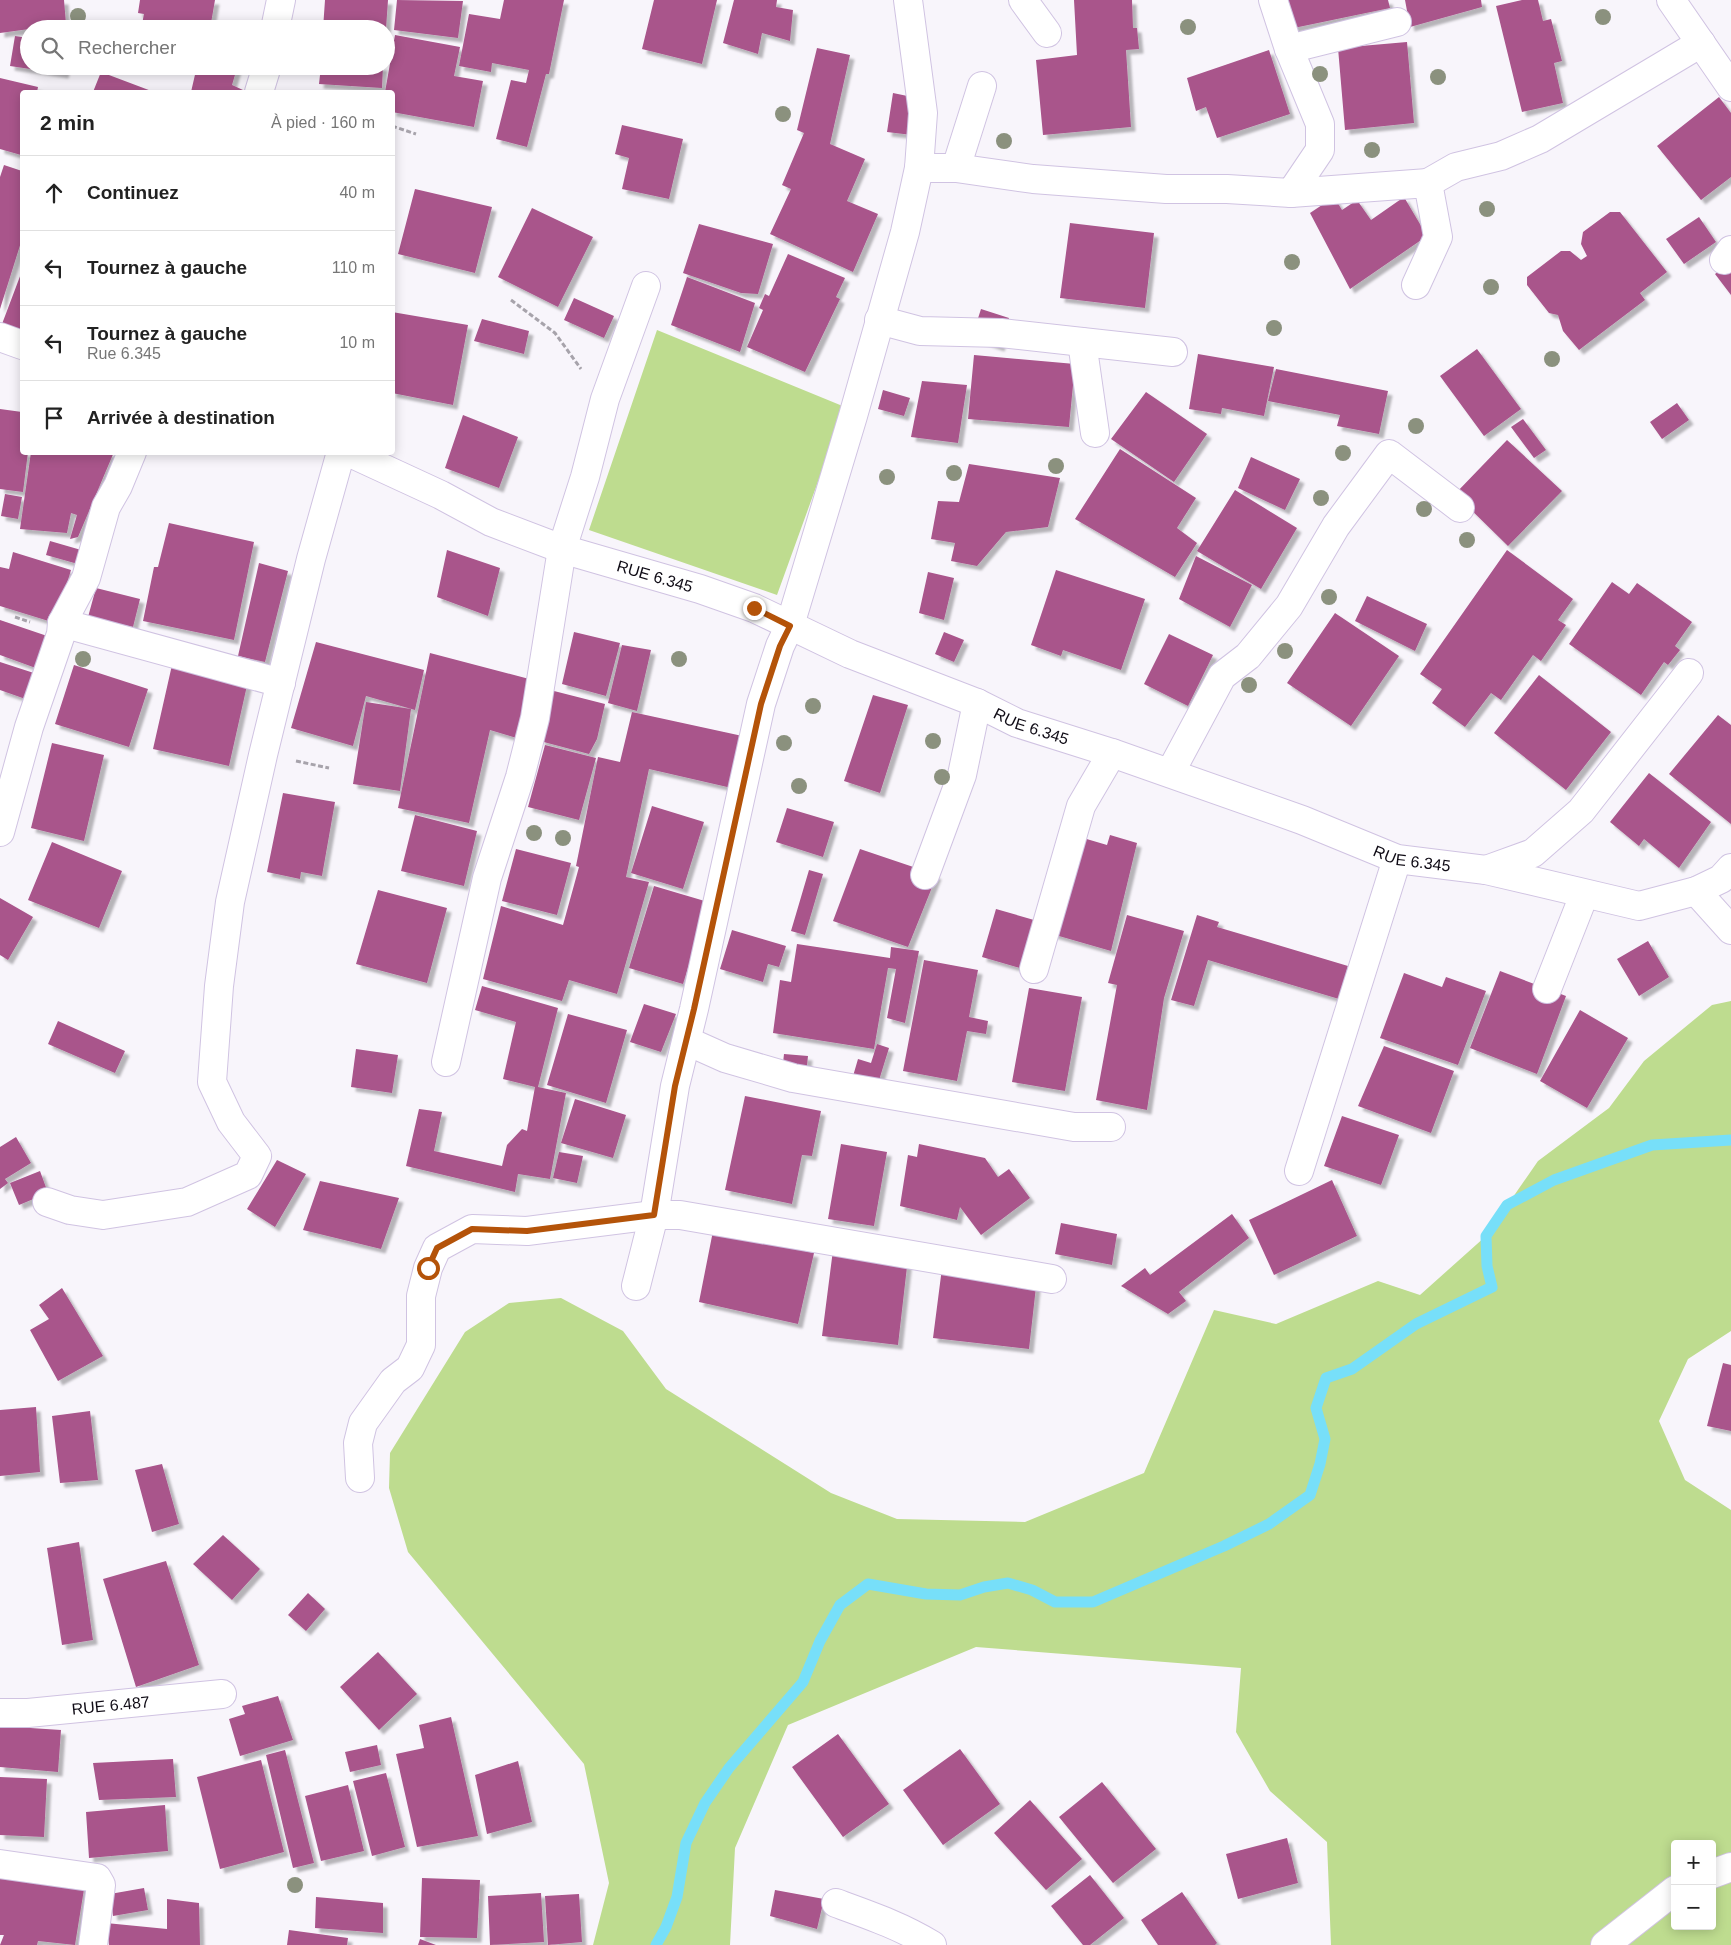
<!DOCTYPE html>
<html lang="fr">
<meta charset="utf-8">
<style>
:root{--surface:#fff;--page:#f2f2f2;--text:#222;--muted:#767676;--line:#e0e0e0}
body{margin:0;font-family:Arial,sans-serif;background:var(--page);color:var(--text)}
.controls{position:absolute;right:15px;bottom:15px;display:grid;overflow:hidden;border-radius:5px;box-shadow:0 2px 12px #0003}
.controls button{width:45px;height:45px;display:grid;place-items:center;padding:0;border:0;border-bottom:1px solid var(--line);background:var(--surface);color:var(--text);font:25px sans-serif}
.stop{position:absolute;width:15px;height:15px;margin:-11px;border:4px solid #b45309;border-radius:50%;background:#fff}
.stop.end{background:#b45309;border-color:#fff;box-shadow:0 1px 5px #0008}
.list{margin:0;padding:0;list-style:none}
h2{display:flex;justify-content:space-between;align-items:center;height:65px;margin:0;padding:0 20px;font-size:21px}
h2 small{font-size:16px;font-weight:400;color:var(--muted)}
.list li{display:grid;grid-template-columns:32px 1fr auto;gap:15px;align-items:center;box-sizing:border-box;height:75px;padding:0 20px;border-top:1px solid var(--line)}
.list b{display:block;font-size:19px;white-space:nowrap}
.list p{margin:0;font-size:16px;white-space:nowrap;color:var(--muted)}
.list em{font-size:16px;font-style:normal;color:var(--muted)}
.icon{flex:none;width:28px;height:28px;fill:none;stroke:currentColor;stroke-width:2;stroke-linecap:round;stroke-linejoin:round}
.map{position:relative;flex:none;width:1731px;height:1945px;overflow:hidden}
.search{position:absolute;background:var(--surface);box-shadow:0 2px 12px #0003;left:20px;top:20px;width:375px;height:55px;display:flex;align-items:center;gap:12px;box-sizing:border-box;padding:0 18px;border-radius:28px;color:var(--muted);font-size:19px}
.panel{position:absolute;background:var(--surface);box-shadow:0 2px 12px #0003;left:20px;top:90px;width:375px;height:365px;border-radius:5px}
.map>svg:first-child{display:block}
</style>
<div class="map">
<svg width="1731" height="1945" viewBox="0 0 1731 1945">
<defs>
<filter id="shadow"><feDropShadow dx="4.5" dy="4.5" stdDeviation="1" flood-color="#0004"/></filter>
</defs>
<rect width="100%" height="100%" fill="#f8f5fb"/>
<path fill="#bedc8f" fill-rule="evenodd" d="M657,330l188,77 -68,188 -188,-65z
M1731,1001v330l-43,28 -29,62 26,59 46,30v435h-400l-4,-103 -57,-51 -34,-59 5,-64 -265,-21 -188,78 -53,123 -5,97h-137l16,-62 -25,-119 -176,-212 -19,-64 1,-35 75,-121 44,-29 52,-5 62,33 43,58 165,104 66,26 128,3 119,-49 70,-163 62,14 102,-43 42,14 66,-59 52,-75 71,-53 35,-47 68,-56zM1675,1844h37v82h-37z"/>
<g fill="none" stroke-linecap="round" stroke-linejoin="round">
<path stroke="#77dff9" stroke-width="11" d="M656,1945l10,-18 11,-30 9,-54 19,-40 24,-35 74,-86 17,-41 20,-36 28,-21 58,10 34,1 24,-8 24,-4 24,7 23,12h38l131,-56 45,-22 41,-29 10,-31 5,-25 -9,-31 10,-30 26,-9 64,-45 76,-37 -5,-21 -1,-30 21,-31 47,-25 98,-35 79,-5"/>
</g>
<path fill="#a9548b" filter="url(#shadow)" d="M0,0h64l2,24 -66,9z
M140,0h75l-5,29h-69l3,-15 -6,-1z
M325,0h63l-2,29h-63z
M397,0l66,1 -5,37 -64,-8z
M504,0h60l-15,74h-3l-19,73 -31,-8 15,-59 15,3 3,-13 -37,-7 -1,9 -32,-6 10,-52 31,5z
M654,0h63l-15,64 -60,-15z
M734,0h43l-1,7 17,3 -3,31 -28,-8 -4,21 -35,-11z
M1074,0h58l1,28h4l2,21 -13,1 5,77 -88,8 -7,-75 41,-5z
M1282,0h106l2,8 -101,21z
M1405,0h76l1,7 -72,20z
M1522,0h16l5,21 8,-2 11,42 -8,2 9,40 -41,9 -26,-106z
M395,35l65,12 -6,29 29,5 -9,46 -82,-15v-20h-7z
M15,36l14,2v28h37l-2,8 -54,-8z
M1407,42l7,81 -69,7 -7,-82z
M817,48l33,7 -20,89 35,15 -18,42 31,13 -25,58 -83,-38 21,-45 -9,-4 22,-52 -7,-3z
M1269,50l21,64 -73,24 -11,-31 -10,4 -9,-33z
M197,66l40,2 -5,17 11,5v2h-52z
M321,66h62l-1,22 -63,-4z
M101,72l53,20h-61z
M0,78l38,9 -1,5h-15l-1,63 -21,-6z
M893,93l24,5 -5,37 -25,-3z
M1719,97l12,16v64l-30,23 -44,-54z
M622,125l61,14 -14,60 -47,-10 7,-31 -14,-4z
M4,165l18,6v68l-22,70v-132z
M415,189l77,18 -17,66 -77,-19z
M1334,197l8,13 15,-10 14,20 33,-23 23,39 -77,53 -40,-76z
M532,208l61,29 -35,70 -60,-30z
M1610,212h10l47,60 -27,21 5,7 -66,50 -16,-19 -5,-16 -9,-2 -22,-28v-8l34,-26h9l11,9 6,-4 -6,-12 2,-12z
M1699,217l17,25 -32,22 -18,-25z
M1070,223l84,10 -9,75 -85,-10z
M699,224l74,20 -15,50 -17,-1 -58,-20z
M788,254l57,24 -9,19 4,2 -35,73 -58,-25 16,-37 -4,-2 6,-14 4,2z
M1731,262v33l-16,-21z
M22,271v60l-20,-7z
M687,277l68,26 -15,49 -69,-27z
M574,298l40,18 -10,22 -40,-18z
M981,309l28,9 -9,29 -28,-10z
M392,312l76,13 -15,80 -61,-12z
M482,319l47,12 -5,23 -50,-13z
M1477,349l44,60 -37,27 -44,-60z
M1198,354l76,13 -10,49 -42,-8 -1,6 -32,-5z
M974,355l101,9 -6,63 -101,-8z
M1276,369l112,22 -9,43 -42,-8 3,-11 -72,-14z
M922,381l45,4 -9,58 -47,-6z
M883,390l27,8 -6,18 -26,-7z
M1146,392l61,42 -33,48 -63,-43z
M1677,403l12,17 -27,19 -12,-17z
M0,409l22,3v40h6l-5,40 -23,-3z
M463,415l55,22 -19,51 -54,-20z
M1523,419l23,31 -12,8 -23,-31z
M1507,440l55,51 -54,55 -53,-52z
M1120,449l76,49 -19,30 20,15 -22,34 -100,-58z
M31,452h83l-36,85 -8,2 7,-24 -6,-2 -4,20 -47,-4z
M1251,457l49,22 -15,31 -47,-22z
M969,464l91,14 -12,49 -42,5 -29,34 -26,-5 4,-18 -24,-4 7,-38 21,1z
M1235,490l62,38 -36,61 -64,-38z
M5,494l17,3 -4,22 -17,-3z
M169,523l85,19 -20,98 -91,-19 11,-54h4z
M50,541l38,11 -3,14 -39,-11z
M447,550l53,18 -12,48 -51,-19z
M1507,550l66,49 -15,21 8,5 -25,36 -8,-6 -32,45 -10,-7 -26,34 -33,-24 10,-14 -22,-15z
M13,552l58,18 -16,53 -55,-17v-39l9,2z
M1196,556l56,29 -22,42 -51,-28z
M259,563l29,8 -23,91 -27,-6z
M1056,570l89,29 -24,71 -58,-20 -2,6 -30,-11z
M928,572l26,6 -10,42 -25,-7z
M1612,582l17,12 8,-11 55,39 -17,24 5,4 -12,15 -4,-3 -23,33 -72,-51z
M96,588l44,11 -7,28 -45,-10z
M1367,596l60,28 -12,27 -60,-30z
M1335,613l64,43 -48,70 -64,-43z
M0,620l56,19 -12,32 -44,-16z
M574,632l46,11 -14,53 -44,-12z
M944,632l20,8 -10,22 -19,-8z
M1169,634l44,21 -25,51 -44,-22z
M316,642l108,28 -9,40 -49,-14 -13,50 -62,-18z
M622,645l29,5 -14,61 -29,-8z
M430,653l103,27 -13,59 -30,-9 -21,93 -71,-15z
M0,662l40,13 -6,27 -34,-12z
M74,665l74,24 -19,58 -74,-23z
M172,665l76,16 -19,85 -76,-17z
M1539,675l72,57 -45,58 -72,-57z
M554,691l51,13 -8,35 -8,15 -49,-13z
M873,695l35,10 -28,88 -36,-12z
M366,702l45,7 -11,82 -47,-7z
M632,712l115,25 -11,52 -87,-20 -23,108 23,5 -32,112 -48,-14 -7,21 -79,-22 18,-73 62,19 16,-58 -3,-1 22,-109 22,5z
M1718,715l13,10v99l-62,-50z
M52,743l52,12 -20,86 -53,-13z
M545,745l51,13 -17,62 -51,-13z
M1649,773l62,49 -32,46 -35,-29 -5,7 -29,-24z
M283,793l52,9 -13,74 -21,-4 -1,7 -33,-7z
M652,806l52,16 -21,67 -52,-16z
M787,808l47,14 -11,35 -47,-15z
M415,815l62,16 -13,55 -63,-15z
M1073,835l34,10 3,-10 27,8 -26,108 -59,-17z
M52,842l70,29 -23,57 -71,-28z
M516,849l55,14 -14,52 -55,-14z
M860,849l77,26 -29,72 -75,-26z
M809,870l14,4 -18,61 -14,-4z
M654,886l54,16 -25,82 -54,-16z
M378,890l69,18 -20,75 -71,-19z
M0,898l33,19 -25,43 -8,-5z
M996,909l38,11 -14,48 -38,-11z
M1127,915l57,16 -20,67 -17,112 -51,-10 21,-115 -9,-2z
M1197,915l22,7 -2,5 131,39 -9,33 -131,-39 -14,46 -23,-6z
M732,930l54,16 -7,21 -11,-3 -5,18 -43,-13z
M1648,941l21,36 -30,19 -22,-37z
M797,944l93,14 1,-11 28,4 -14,72 -18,-5 9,-49 -8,-1 -14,81 -101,-16 7,-53 11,2z
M924,960l54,10 -9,47 19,4 -2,13 -19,-3 -10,50 -54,-10z
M1500,971l66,25 -29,78 -67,-26z
M1404,973l38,14 4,-10 40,14 -28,74 -78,-27z
M482,986l76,22 -20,79 28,6 -16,86 -32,-5 -3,18 -109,-26 13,-57 23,3 -8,39 68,15 5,-21 15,-16 5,2 8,-44 -32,-8 13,-57 -41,-12z
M1029,988l53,9 -17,94 -53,-9z
M644,1004l32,10 -15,38 -31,-10z
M1580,1010l48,28 -41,70 -47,-27z
M568,1014l59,16 -21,73 -59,-18z
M58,1021l67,30 -10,22 -67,-29z
M877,1044l12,4 -13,42 -25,-7 7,-24 13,4z
M1384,1046l70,25 -23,62 -73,-27z
M356,1049l42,6 -6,38 -41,-6z
M784,1054l24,2 -2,18 -24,-2z
M745,1096l76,15 -9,45 -10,-1 -10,49 -67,-14z
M575,1099l51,16 -13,43 -52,-15z
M1342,1116l57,19 -18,50 -57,-19z
M16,1137l15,26 -26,16 3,4 -8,6v-42z
M841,1144l46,8 -13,74 -46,-7z
M919,1144l66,14 13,19 11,-8 21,29 -49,37 -21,-28 -3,13 -57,-14 8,-51 9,2z
M559,1152l24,4 -6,27 -24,-5z
M277,1160l29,14 -31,53 -28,-18z
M40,1171l8,22 -29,12 -9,-22z
M1332,1180l25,56 -83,39 -25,-55z
M320,1181l79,17 -18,51 -78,-19z
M1232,1214l17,24 -70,54 7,9 -18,13 -47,-28 24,-18 5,7z
M1061,1223l56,11 -5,31 -57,-11z
M713,1231l101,22 -16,71 -99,-22z
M833,1250l75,8 -10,87 -76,-9z
M942,1268l95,10 -8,71 -96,-11z
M62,1288l41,68 -45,25 -28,-51 19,-11 -10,-14z
M1723,1363l8,2v66l-24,-5z
M36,1407l4,65 -40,4v-66z
M90,1411l8,69 -38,3 -8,-67z
M162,1464l17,60 -27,8 -17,-62z
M223,1535l37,34 -28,31 -39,-36z
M79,1542l14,98 -31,5 -15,-97z
M166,1561l33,104 -63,22 -33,-108z
M308,1593l17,16 -19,22 -18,-16z
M378,1652l39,42 -38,36 -39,-43z
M278,1696l15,44 -53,16 -11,-37 16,-5 -3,-8z
M451,1717l27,119 -61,11 -21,-93 28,-6 -5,-23z
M0,1726l61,4 -3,42 -58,-5z
M838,1734l51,70 -46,33 -51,-70z
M377,1745l4,20 -31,7 -5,-20z
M960,1749l40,55 -57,41 -40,-55z
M285,1750l29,113 -21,5 -27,-113z
M173,1759l3,38 -77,3 -6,-37z
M261,1760l23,92 -64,17 -23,-92z
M518,1761l14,61 -45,12 -12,-59z
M386,1773l19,74 -33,9 -19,-75z
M0,1777l47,2 -3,58 -44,-2z
M1102,1782l54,67 -43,34 -54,-66z
M348,1785l16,66 -43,10 -16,-65z
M1030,1800l52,59 -36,31 -52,-57z
M165,1805l3,46 -79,7 -3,-46z
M1287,1838l11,45 -60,16 -12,-45z
M0,1871l85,12 -10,62 -37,-4 -1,4h-37l4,-10h-4z
M1090,1875l34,43 -34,27h-7l-32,-39z
M422,1878l58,2 -3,58 -57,-1z
M144,1888l4,22 -35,6 -3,-22z
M775,1890l49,9 -7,30 -47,-13z
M1182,1892l35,51 -2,2h-57l-17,-25z
M541,1893l3,49 -54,3 -2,-49z
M579,1894l3,48 -34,3 -3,-49z
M316,1897l67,6v30l-68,-5z
M167,1899l32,4 1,42h-91l-3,-22 61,6z
M289,1930l59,8 -1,7h-60z
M420,1939l16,6h-18z"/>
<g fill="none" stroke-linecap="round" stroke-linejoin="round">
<defs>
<g id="minor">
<path d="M1023,0l24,33"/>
<path d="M1671,0l60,87"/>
<path d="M275,29l6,-29"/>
<path d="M1289,49l108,-27"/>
<path d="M259,92l8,-26"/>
<path d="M919,168h37l77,11 133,10h61l64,4 29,-43v-26l-31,-75 -16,-49"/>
<path d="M956,168l26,-82"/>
<path d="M1428,183l28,-16 45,-11 39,-17 161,-96"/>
<path d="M1291,193l137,-10 10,54 -22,48"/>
<path d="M1724,260l7,-10"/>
<path d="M879,320l41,11 81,2 172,19"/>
<path d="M0,337l22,8"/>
<path d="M1082,342l13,91"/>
<path id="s1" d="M348,452l93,43 50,27 71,27 138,40 54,19 96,46 127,49 40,20 95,30 190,67 95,39 89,11 153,36 57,-15 25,-12 10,-11"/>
<path d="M62,623l219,60"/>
<path d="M1170,773l52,-97 26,-20 41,-50 47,-80 53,-72 71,54"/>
<path d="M0,832l29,-105 32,-93 1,-11 24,-45 20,-71 12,-21 14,-34"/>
<path d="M1486,870l47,-17 48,-42 108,-138"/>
<path d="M925,875l37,-100 15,-72"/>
<path d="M1696,891l35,39"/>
<path d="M1034,969l47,-163 31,-53"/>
<path d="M1547,989l37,-94"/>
<path d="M687,1041l38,17 68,20 281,49h37"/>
<path d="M446,1062l41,-184 33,-101 15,-59 27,-169 23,-72 20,-78 41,-113"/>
<path d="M1299,1171l98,-312"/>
<path d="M47,1202l23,8 33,5 84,-13 61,-27 9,-19 -26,-34 -19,-40 7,-96 11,-84 33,-147 48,-196 30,-107"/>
<path d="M636,1286l18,-71 21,-129 19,-77 67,-305 19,-58 10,-21 63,-209 52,-184 14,-64 4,-55 -15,-113"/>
<path d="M360,1478l-2,-35 5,-20 30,-42 17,-13 11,-23v-49l7,-28 9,-20 35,-19 55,2 127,-16h26l372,64"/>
<path id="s2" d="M0,1713h28l194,-19"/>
<path d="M0,1864l97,14 4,7 -8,60"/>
<path d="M1712,1874l19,-7"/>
<path d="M836,1903c33,12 65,23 96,42"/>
<path d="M1605,1945l70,-55"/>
</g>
</defs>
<use href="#minor" stroke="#d0c3e2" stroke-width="30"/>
<path stroke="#a7a3ab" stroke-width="3" stroke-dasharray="5 2.5" stroke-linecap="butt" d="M392,126l24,8
M511,300l44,33 26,36
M15,617l15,5
M296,761l33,7"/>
<use href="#minor" stroke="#fff" stroke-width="28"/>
</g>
<g fill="#8b917e">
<circle cx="78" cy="16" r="8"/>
<circle cx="1603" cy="17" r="8"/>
<circle cx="1188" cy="27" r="8"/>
<circle cx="1320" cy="74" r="8"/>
<circle cx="1438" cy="77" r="8"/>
<circle cx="783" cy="114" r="8"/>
<circle cx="1004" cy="141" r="8"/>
<circle cx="1372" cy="150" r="8"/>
<circle cx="1487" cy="209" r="8"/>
<circle cx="1292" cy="262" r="8"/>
<circle cx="1491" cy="287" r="8"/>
<circle cx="1274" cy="328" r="8"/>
<circle cx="1552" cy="359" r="8"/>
<circle cx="1416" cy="426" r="8"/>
<circle cx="1343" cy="453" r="8"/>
<circle cx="1056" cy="466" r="8"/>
<circle cx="954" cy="473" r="8"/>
<circle cx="887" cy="477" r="8"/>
<circle cx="1321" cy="498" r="8"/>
<circle cx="1424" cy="509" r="8"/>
<circle cx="1467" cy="540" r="8"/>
<circle cx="1329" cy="597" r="8"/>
<circle cx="1285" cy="651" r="8"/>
<circle cx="83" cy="659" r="8"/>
<circle cx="679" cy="659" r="8"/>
<circle cx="1249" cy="685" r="8"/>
<circle cx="813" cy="706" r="8"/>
<circle cx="933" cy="741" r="8"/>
<circle cx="784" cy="743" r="8"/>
<circle cx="942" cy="777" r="8"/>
<circle cx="799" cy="786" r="8"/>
<circle cx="534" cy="833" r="8"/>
<circle cx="563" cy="838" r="8"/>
<circle cx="295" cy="1885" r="8"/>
</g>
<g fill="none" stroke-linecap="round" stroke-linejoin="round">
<path stroke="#b45309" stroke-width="6" d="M428,1268l9,-20 35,-19 55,2 127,-16 21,-129 19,-77 67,-305 19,-58 10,-20 -36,-18"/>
</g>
<g text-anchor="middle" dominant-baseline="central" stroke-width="4.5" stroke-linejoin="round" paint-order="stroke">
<g font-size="16" fill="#0f0b15" stroke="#f8f5fb">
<text stroke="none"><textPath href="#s1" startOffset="332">RUE 6.345</textPath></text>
<text stroke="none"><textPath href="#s1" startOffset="738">RUE 6.345</textPath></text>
<text stroke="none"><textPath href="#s1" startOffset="1142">RUE 6.345</textPath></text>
<text stroke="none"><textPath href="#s2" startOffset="111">RUE 6.487</textPath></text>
</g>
</g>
</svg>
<div class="controls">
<button>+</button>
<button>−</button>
</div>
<div class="stop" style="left:428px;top:1268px"></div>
<div class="stop end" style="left:754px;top:608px"></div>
<div class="search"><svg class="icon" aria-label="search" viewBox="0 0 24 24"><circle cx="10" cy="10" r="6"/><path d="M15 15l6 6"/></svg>Rechercher</div>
<section class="panel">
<h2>2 min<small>À pied · 160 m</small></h2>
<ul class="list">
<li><svg class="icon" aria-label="ahead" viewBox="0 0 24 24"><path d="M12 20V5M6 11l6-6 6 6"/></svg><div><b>Continuez</b></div><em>40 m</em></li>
<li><svg class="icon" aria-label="left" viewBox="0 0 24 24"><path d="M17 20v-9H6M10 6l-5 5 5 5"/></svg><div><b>Tournez à gauche</b></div><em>110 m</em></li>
<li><svg class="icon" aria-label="left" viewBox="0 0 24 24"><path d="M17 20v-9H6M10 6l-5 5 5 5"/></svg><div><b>Tournez à gauche</b><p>Rue 6.345</p></div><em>10 m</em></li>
<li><svg class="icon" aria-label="arrive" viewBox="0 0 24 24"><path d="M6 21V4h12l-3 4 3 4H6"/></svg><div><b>Arrivée à destination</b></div></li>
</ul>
</section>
</div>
